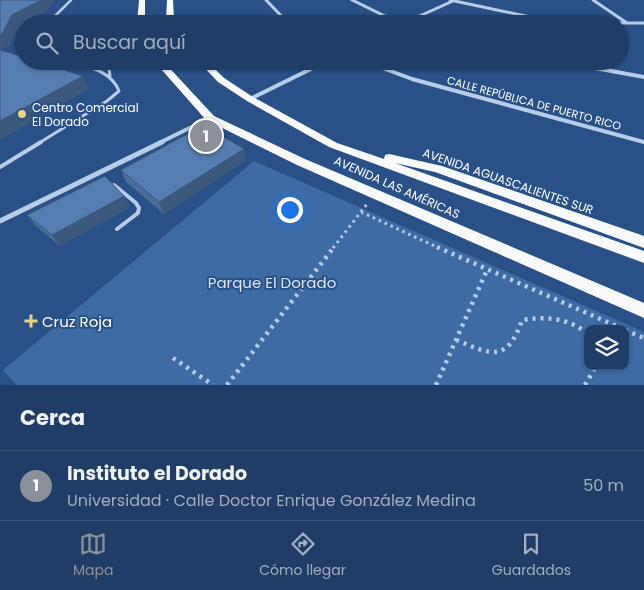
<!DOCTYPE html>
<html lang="es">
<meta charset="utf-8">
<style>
:root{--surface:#1f3d66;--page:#27446c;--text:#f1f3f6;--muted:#a1aebf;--line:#3c567a;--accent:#8c9099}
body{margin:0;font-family:Poppins,sans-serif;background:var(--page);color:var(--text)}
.controls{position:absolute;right:15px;bottom:15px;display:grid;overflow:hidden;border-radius:10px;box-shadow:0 1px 4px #0004}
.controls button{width:45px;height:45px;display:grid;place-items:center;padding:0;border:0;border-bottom:1px solid var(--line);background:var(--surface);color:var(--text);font:25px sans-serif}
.you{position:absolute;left:289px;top:209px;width:18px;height:18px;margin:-12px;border:4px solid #fff;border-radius:50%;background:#1a73e8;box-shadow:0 0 0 8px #1a73e833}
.badge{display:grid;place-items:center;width:32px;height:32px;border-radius:50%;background:var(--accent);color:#fff;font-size:16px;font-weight:700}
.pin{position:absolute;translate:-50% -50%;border:2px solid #fff;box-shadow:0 1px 5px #0006}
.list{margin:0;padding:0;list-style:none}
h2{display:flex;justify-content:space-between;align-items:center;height:65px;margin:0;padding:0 20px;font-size:21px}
h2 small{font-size:16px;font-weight:400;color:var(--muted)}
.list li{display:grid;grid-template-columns:32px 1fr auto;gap:15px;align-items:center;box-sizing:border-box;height:70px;padding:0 20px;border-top:1px solid var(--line)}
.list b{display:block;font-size:19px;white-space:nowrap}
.list p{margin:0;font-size:16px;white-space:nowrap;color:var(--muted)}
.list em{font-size:16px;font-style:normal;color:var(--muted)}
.icon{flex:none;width:28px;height:28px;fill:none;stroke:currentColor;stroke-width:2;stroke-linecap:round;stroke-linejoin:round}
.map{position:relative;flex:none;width:644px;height:385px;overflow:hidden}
.search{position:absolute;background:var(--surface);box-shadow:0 1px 4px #0004;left:15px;right:15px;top:15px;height:55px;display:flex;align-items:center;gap:12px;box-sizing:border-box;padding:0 18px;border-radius:28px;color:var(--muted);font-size:19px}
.sheet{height:135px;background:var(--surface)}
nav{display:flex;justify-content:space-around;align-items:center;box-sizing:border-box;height:70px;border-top:1px solid var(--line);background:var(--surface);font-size:14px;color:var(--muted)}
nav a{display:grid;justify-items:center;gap:2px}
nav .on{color:var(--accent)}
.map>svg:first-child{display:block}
</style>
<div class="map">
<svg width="644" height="385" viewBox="0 0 644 385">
<rect width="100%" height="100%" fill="#295188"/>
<path fill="#3e6ba4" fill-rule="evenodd" d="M254,161l390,171v53h-628l-13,-15zM588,329h37v37h-37z"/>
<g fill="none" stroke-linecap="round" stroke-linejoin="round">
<path stroke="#b6cce8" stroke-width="3" stroke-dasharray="2.5 4" stroke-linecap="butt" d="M361,212l78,36
M333,248l34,-44"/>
<path stroke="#b6cce8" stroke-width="4.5" stroke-dasharray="3 5" stroke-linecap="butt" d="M437,247l186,82
M625,330l19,8
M456,340c36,15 51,23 66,-20 24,-4 47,-2 66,14
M173,358l40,27
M227,385l107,-138
M436,385l51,-115
M585,385l11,-19"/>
<path stroke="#b6cce8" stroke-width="2.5" d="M52,19l18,5
M47,24l24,-24
M67,61l4,1"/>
<path stroke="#b6cce8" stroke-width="3" d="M108,61l2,15
M39,143l68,-42 12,-10c-8,-21 -32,-24 -52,-30"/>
<path stroke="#b6cce8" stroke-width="4" d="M0,167l41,-25
M114,185l22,18 3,5 -1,5 -21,16"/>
<path stroke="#b6cce8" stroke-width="3" d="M266,0l23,24
M352,0l49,24
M450,0l109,23h85
M593,0l34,23
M402,24l51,-23
M364,61l3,1
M557,61l7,1
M324,62l3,-1"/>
<path stroke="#b6cce8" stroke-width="4" d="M364,61l48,18 232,63
M557,61l87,16
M250,99l77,-38
M159,143l51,-25"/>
<path stroke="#b6cce8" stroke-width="5" d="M0,221l162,-79"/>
<path fill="#f8fafe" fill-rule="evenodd" d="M139,0h6v24h-8z
M167,0h6l1,20 1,4h-7l-2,-4z
M154,61h9l51,55 91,43 339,144v15l-347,-153 -91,-45z
M198,61h9l17,17 29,19 84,46 47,16 1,-4 4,-1 53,12 202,70v12l-209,-76 -40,-9 249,88v12l-315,-116 -82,-46 -29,-19z"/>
</g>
<path fill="#4a6c98" d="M244,149l2,11 -82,54 -38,-32 -5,-12z
M130,207l-70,39 -24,-20 -9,-11z"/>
<path fill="#3c587c" d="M41,0h14l-9,12 -27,15 -10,19 -9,4v-15l12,-20z
M83,76l6,13 -89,51v-19z
M244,149l2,11 -82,54 -5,-12z
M124,196l6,11 -70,39 -8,-11z"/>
<path fill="#567db1" stroke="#3c587c" d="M0,0h41l-29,15 -10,19 -2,1z
M0,50l24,7v4h12l47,15 -83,45z
M204,125l40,24 -85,53 -38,-32z
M105,176l19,20 -72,39 -25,-20z"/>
<g fill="#efd07d" stroke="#295188" stroke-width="2">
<circle cx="22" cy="114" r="5"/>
<path d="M28.5 313.5h5v5h5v5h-5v5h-5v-5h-5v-5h5z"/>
</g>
<g text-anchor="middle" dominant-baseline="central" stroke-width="4" stroke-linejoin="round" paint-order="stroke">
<g font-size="11" fill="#fff" stroke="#295188">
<text transform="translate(534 103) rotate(15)">CALLE REPÚBLICA DE PUERTO RICO</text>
</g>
<g font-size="12" fill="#fff" stroke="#295188" text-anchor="start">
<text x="32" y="107">Centro Comercial<tspan x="32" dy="14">El Dorado</tspan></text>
</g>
<g font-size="12" fill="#fff" stroke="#295188">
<text transform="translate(508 181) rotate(19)">AVENIDA AGUASCALIENTES SUR</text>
<text transform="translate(397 187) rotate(24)">AVENIDA LAS AMÉRICAS</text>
</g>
<g font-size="15" fill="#d9e6f7" stroke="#295188">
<text x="272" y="282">Parque El Dorado</text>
</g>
<g font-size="15" fill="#fff" stroke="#295188" text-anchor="start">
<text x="42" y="321">Cruz Roja</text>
</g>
</g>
</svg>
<div class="controls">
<button><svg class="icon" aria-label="layers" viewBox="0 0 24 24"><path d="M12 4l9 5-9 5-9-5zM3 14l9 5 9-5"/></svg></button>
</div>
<div class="you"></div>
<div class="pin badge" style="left:206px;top:136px">1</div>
<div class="search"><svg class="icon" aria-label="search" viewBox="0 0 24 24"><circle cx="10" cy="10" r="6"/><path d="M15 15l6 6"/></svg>Buscar aquí</div>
</div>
<section class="sheet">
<h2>Cerca<small></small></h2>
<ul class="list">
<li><span class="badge">1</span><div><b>Instituto el Dorado</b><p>Universidad · Calle Doctor Enrique González Medina</p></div><em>50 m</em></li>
</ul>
</section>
<nav>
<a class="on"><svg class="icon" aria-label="map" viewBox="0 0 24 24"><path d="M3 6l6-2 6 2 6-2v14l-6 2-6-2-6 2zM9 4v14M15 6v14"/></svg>Mapa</a>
<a><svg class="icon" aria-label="directions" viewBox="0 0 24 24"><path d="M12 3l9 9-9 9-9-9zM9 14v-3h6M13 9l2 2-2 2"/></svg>Cómo llegar</a>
<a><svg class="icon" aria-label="saved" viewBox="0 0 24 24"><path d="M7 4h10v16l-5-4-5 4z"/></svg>Guardados</a>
</nav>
